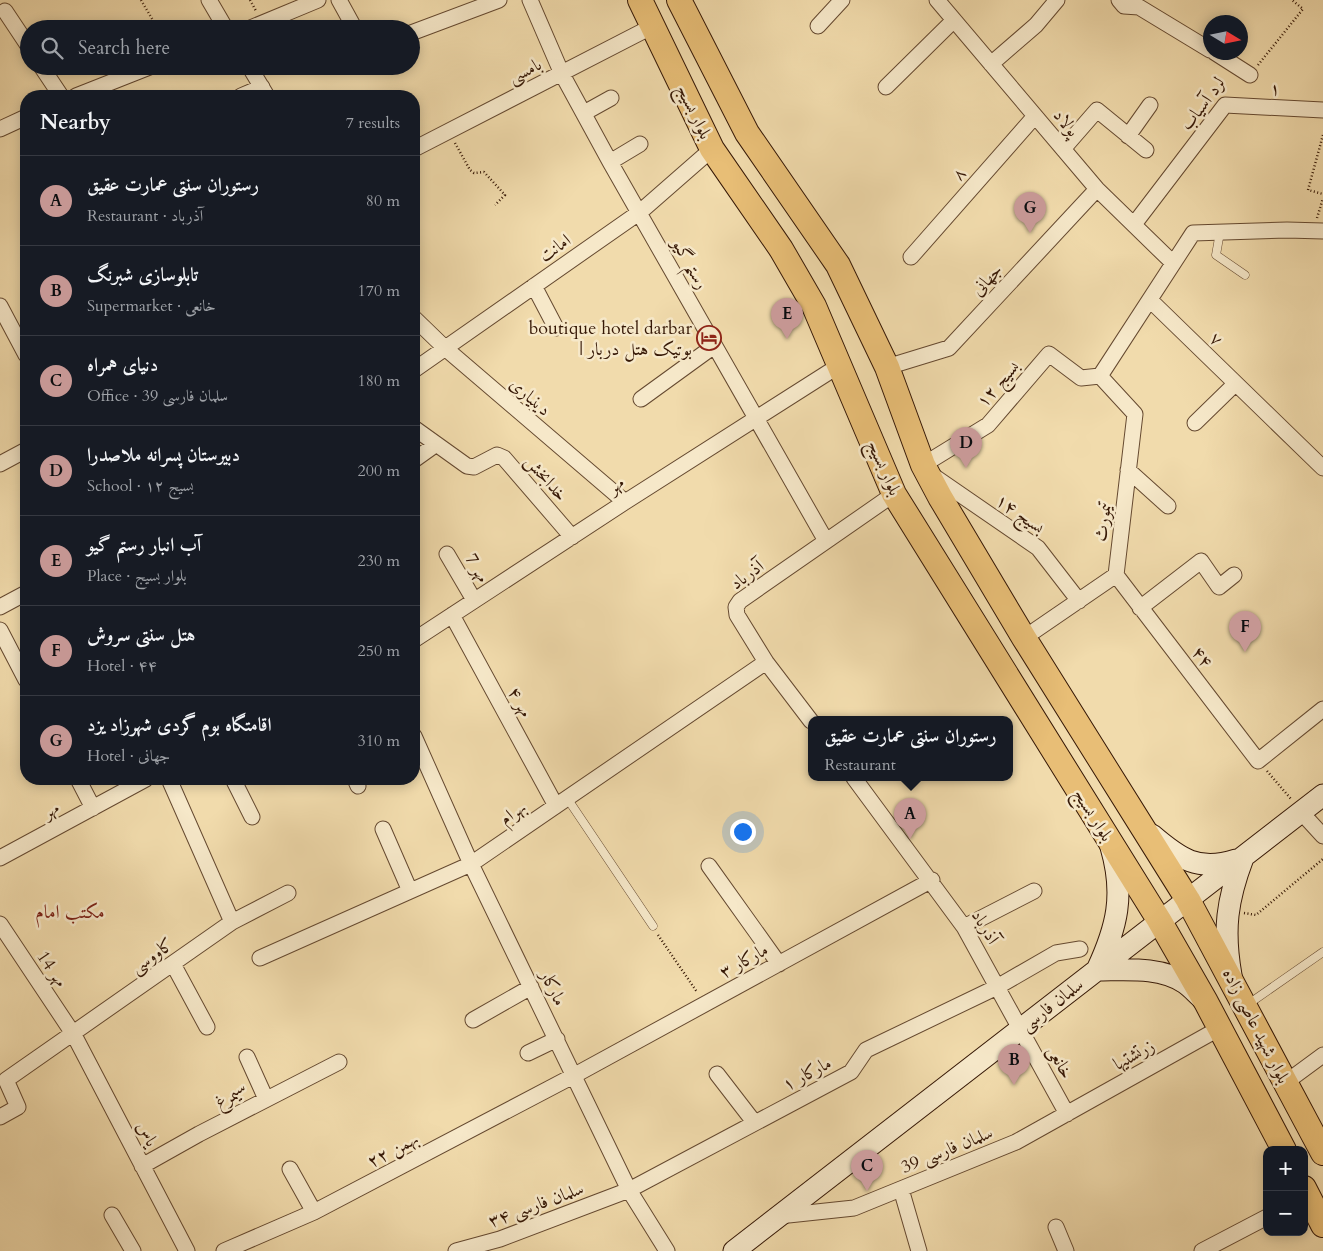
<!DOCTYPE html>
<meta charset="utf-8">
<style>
:root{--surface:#171b24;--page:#20242c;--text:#f1f3f6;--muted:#9ea1a6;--line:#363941;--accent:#c59692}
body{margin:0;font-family:Cardo,Amiri,serif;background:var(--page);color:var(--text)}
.controls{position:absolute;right:15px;bottom:15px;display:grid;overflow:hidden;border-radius:10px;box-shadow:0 2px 12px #0003}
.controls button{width:45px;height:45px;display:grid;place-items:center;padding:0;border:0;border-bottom:1px solid var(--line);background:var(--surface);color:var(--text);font:25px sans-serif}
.compass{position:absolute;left:1203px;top:15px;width:45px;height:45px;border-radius:50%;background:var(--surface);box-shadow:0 2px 12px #0003;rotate:100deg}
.you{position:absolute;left:742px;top:831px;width:18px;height:18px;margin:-12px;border:4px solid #fff;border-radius:50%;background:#1a73e8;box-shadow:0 0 0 8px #1a73e833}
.badge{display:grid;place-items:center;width:32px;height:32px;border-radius:50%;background:var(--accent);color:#111;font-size:16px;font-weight:700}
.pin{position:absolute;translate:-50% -41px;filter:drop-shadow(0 1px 2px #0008)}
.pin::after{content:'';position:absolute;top:26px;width:18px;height:15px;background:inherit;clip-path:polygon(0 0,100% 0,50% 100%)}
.popup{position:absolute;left:808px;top:716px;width:205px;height:65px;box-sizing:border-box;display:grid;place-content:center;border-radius:10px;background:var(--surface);filter:drop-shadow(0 1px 4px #0005);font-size:16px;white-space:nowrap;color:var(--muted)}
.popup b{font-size:19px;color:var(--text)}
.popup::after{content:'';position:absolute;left:50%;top:100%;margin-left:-10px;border:10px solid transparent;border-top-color:var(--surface)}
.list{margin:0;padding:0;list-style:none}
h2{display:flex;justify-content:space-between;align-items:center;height:65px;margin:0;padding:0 20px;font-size:21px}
h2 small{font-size:16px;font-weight:400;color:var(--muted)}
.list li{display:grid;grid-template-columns:32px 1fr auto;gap:15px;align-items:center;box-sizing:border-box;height:90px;padding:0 20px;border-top:1px solid var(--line)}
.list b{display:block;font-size:19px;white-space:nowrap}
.list p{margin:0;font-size:16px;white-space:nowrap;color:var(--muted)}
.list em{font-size:16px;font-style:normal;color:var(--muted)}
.icon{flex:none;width:28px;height:28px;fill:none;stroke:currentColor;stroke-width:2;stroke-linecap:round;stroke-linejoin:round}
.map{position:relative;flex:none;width:1323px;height:1251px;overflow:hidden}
.search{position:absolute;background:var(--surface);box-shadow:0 2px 12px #0003;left:20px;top:20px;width:400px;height:55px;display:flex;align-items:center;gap:12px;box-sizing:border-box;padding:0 18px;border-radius:28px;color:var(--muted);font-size:19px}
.panel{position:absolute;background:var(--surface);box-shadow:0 2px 12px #0003;left:20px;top:90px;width:400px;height:695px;border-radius:20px}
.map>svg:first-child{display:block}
</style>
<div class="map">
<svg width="1323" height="1251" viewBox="0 0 1323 1251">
<rect width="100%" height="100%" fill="#f1dbac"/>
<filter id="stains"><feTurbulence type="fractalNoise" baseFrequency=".004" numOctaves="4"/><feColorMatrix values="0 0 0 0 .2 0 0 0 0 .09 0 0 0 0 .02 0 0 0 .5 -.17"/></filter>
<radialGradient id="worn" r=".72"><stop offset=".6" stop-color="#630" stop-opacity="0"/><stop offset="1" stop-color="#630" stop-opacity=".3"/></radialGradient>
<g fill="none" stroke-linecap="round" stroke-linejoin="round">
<defs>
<path id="lane" d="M1220,232l-4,23 29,20
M567,798l86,128
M1247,1005l76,-53"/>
<path id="street" d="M209,0l17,29
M339,0l16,29
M530,0l32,74 48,88 216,379
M937,0l160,189 76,74
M1119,0l5,6 15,1 71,43
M5,11l24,36
M818,26l24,-26
M248,29l70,-29
M411,33l88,-33
M1214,52l36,23
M991,64l45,-39 21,-25
M41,66l20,30
M249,66l18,30
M886,87l68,-67
M76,96l76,-30
M241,96l21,-9
M584,113l27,-15
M0,129l26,-12
M1128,136l22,-31
M414,149l239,-123
M1063,149l34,-39 49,40
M610,162l30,-18
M1135,223l90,-118 98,5
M911,257l124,-141
M534,286l22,42
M1150,300l173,168
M0,306l26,49
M414,318l31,30 180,154
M887,367l62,-19 148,-159
M414,370l226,-158 72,-63
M1100,376l93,-143 94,-3 36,1
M641,399l73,-53
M1195,423l40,-39
M414,428l53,38 7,1 23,-12 7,3 68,79
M414,460l21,-15
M0,464l26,-14
M923,465l65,-40 61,-71 32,24 19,-2
M1128,470l40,36
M932,475l106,73 41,53
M447,554l27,46
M1116,575l142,186 65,-52
M0,607l26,-14
M1140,608l61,-47 18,26 15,-12
M452,615l104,191
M0,630l26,50
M1024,638l92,-63 19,-161 -35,-38
M414,640l211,-138 215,-137
M811,721l-45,-59 -29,-47 -1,-8 4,-6 154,-107
M414,736l57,128 158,326 38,61
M854,778l110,149 103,187
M78,779l15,29
M169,779l63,143
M233,779l19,38
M355,779l3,7
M1301,812l22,24
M383,829l27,62
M0,858l146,-79
M709,866l70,98
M0,924l74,111 113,216
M964,927l70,-36
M260,958l211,-94 295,-202
M173,964l34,63
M473,1020l58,-33
M528,1053l29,-14
M247,1057l19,42
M717,1074l37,48
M1285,1083l38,-28
M0,1117l18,-10 -12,-27 226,-158 56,-29
M142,1166l57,-32 140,-72
M290,1169l24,43
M901,1189l18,62
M112,1215l21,36
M779,1216l75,-8 162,-66 204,-114
M1056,1227l10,24
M224,1251l90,-39 261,-137 357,-195
M456,1251l44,-12 129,-49 222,-118 15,-22 131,-63 59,-34 24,-4
M1202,1251l65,-34"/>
<path id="secondary" d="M1152,835c28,24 46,37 84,25
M1111,847c14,48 6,80 -14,123 28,0 63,-4 88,13 6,4 12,11 18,16
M1231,975c-8,-45 -4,-75 12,-117
M734,1251l589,-456"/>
<path id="primary" d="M640,0l72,149 69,100 33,57 80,188 265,426 47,82 78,148
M679,0l68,133 91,132 49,102 36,98 17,32 84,141 164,262 135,253
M1304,1188l19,37"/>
</defs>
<use href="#lane" stroke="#654930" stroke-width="9"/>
<use href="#street" stroke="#654930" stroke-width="17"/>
<use href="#secondary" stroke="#361806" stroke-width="23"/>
<use href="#primary" stroke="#361806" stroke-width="26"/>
<path stroke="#361806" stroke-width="2.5" stroke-dasharray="1 2.5" stroke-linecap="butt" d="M141,0l17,29
M250,0l6,11
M1258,65l45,-56 -11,-9
M1323,135l-15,55 15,4
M455,143l15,27 4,3 10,-1 21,23 -10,10
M1317,218l6,-20
M1267,771l24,28
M1244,913l12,2 67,-56
M658,935l39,57"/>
<use href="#lane" stroke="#f6e8c9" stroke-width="8"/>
<use href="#street" stroke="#f6e8c9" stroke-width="15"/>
<use href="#secondary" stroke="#f6e8c9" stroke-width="21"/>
<use href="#primary" stroke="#e8be76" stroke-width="24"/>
</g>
<defs>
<symbol id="hotel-ring" viewBox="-11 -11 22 22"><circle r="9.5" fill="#f6e8c9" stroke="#8f2418" stroke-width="1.5"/><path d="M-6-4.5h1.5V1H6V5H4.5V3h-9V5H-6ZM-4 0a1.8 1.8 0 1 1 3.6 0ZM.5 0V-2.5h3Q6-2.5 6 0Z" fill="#8f2418"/></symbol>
</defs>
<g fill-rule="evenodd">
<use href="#hotel-ring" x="695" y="324" width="28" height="28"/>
</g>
<g text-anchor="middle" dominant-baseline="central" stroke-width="5" stroke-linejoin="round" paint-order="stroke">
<g font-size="18" fill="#361806" stroke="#f6e8c9">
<text transform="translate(525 71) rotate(-27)">بامسی</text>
<text transform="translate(1275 89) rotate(3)">۱</text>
<text transform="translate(1203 104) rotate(-52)">لرد آسیاب</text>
<text transform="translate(694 112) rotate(64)">بلوار بسیج</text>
<text transform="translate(1066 123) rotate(50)">پولاد</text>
<text transform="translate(959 174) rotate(-49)">۸</text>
<text transform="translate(555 248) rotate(-35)">امانت</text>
<text transform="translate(690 264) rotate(61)">رستم گیو</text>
<text transform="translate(987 280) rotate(-47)">جهانی</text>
<text transform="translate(1216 339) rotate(45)">۷</text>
<text transform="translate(998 384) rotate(-49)">بسیج ۱۲</text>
<text transform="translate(530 397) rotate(41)">دینیاری</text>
<text transform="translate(884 468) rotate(66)">بلوار بسیج</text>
<text transform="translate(546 478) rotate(49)">خدابخش</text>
<text transform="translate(616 485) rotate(-33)">مهر</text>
<text transform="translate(1020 514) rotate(35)">بسیج ۱۴</text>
<text transform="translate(1103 522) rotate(-83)">تیمورث</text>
<text transform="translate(477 568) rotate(60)">مهر 7</text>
<text transform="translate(747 575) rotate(-37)">آذرباد</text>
<text transform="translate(1202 657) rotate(52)">۴۴</text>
<text transform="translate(520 702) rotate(62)">مهر ۴</text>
<text transform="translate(51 810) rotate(-28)">مهر</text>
<text transform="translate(513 813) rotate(-35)">بهرام</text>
<text transform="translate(1093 815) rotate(58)">بلوار بسیج</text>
<text transform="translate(985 927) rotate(59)">آذرباد</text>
<text transform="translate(152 956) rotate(-35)">کاووسی</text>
<text transform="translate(744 961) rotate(-29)">مارکار ۳</text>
<text transform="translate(52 969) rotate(56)">مهر 14</text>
<text transform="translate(553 988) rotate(64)">مارکار</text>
<text transform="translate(1052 1005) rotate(-38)">سلمان فارسی</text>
<text transform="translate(1256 1026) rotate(63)">بلوار شهید عاصی زاده</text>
<text transform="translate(1134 1055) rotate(-29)">زرتشتیها</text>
<text transform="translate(1060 1062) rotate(61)">خانعی</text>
<text transform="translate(807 1074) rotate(-28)">مارکار ۱</text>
<text transform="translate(231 1096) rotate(-27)">سیمرغ</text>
<text transform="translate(147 1134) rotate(62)">یاس</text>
<text transform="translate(393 1150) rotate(-28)">۲۲ بهمن</text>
<text transform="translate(947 1150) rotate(-22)">سلمان فارسی 39</text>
<text transform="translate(536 1205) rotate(-20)">سلمان فارسی ۳۴</text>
</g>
<g font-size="18" fill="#361806" stroke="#f6e8c9" text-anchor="end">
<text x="692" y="328">boutique hotel darbar<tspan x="692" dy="21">| بوتیک هتل دربار</tspan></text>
</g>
<g font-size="19" fill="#7a1f14" stroke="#f6e8c9">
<text x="70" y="912">مکتب امام</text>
</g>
</g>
<rect width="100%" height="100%" filter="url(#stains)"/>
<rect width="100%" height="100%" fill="url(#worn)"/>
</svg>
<div class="controls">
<button>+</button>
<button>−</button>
</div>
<svg class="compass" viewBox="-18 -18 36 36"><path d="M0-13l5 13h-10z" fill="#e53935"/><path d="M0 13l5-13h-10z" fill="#9ea1a6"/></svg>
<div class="you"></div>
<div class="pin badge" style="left:910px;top:839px">A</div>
<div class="popup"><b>رستوران سنتی عمارت عقیق</b>Restaurant</div>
<div class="pin badge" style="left:1014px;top:1085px">B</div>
<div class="pin badge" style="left:867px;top:1191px">C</div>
<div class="pin badge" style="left:966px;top:468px">D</div>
<div class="pin badge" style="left:787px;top:339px">E</div>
<div class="pin badge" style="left:1245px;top:652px">F</div>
<div class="pin badge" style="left:1030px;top:233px">G</div>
<div class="search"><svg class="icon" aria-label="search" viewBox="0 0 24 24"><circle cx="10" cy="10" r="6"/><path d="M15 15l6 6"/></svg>Search here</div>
<section class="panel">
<h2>Nearby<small>7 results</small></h2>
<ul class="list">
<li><span class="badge">A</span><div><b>رستوران سنتی عمارت عقیق</b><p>Restaurant · آذرباد</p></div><em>80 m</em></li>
<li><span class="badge">B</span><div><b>تابلوسازی شبرنگ</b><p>Supermarket · خانعی</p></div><em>170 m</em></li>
<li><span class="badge">C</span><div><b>دنیای همراه</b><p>Office · سلمان فارسی 39</p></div><em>180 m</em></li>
<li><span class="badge">D</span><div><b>دبیرستان پسرانه ملاصدرا</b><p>School · بسیج ۱۲</p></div><em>200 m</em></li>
<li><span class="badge">E</span><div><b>آب انبار رستم گیو</b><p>Place · بلوار بسیج</p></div><em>230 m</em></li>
<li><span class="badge">F</span><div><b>هتل سنتی سروش</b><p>Hotel · ۴۴</p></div><em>250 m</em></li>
<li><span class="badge">G</span><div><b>اقامتگاه بوم گردی شهرزاد یزد</b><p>Hotel · جهانی</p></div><em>310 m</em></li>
</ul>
</section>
</div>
